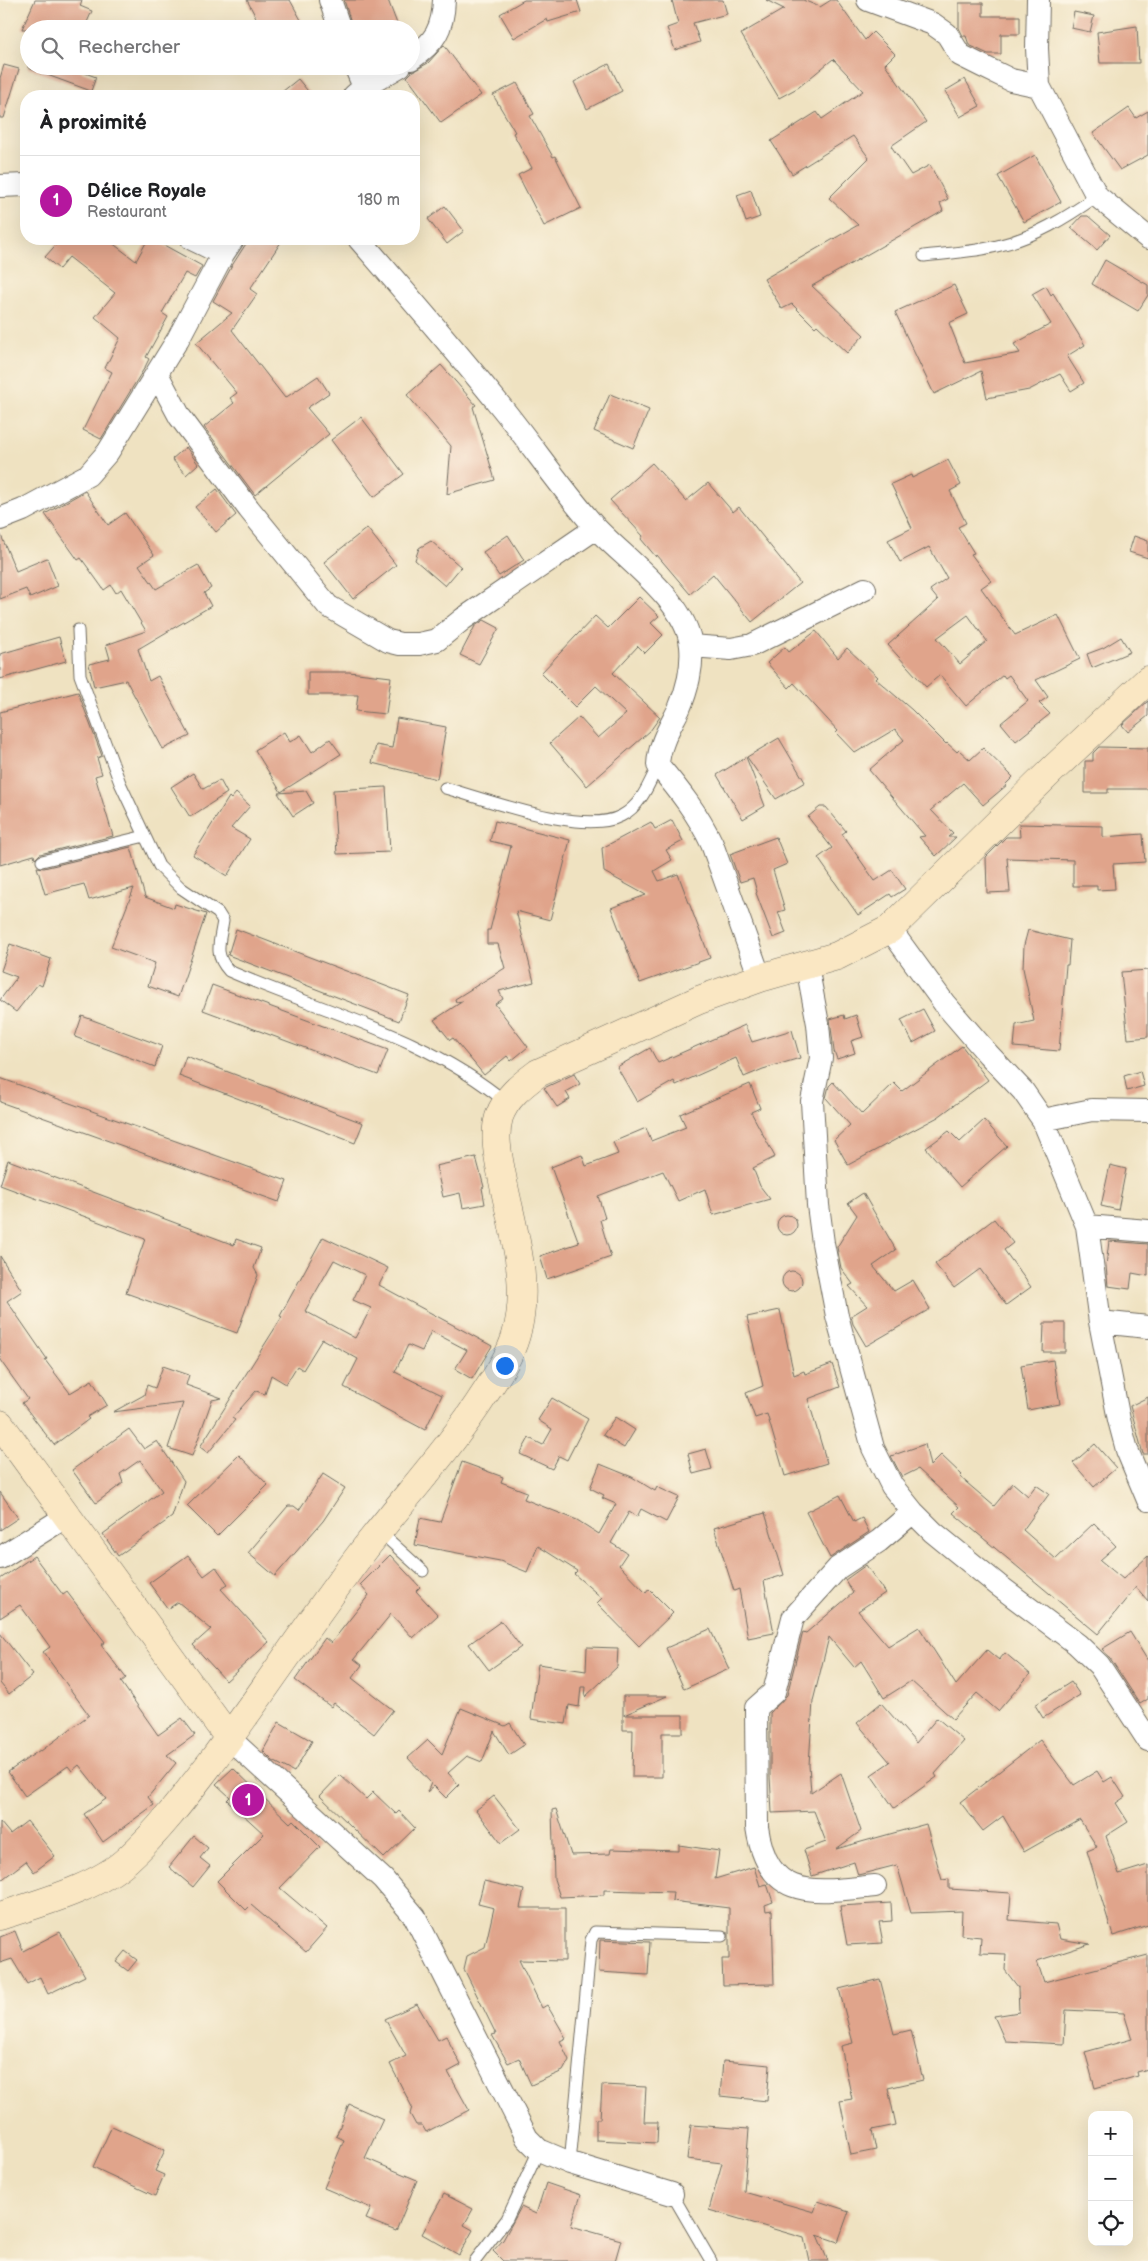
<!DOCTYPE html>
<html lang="fr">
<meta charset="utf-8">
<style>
:root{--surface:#fff;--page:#f2f2f2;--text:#202124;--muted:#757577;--line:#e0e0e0;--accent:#b5179e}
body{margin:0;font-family:"Balsamiq Sans",sans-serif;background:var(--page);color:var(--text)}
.controls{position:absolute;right:15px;bottom:15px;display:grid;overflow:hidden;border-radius:10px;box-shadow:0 5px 20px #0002}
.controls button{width:45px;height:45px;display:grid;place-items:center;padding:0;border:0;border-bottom:1px solid var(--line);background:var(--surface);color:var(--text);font:25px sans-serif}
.you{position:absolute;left:504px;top:1365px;width:18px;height:18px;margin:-12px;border:4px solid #fff;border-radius:50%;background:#1a73e8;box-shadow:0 0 0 8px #1a73e833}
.badge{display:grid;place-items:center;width:32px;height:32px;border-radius:50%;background:var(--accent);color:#fff;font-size:16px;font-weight:700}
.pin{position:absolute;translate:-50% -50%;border:2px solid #fff;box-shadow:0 1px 5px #0006}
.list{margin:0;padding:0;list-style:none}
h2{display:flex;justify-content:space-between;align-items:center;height:65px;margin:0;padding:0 20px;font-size:21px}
h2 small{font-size:16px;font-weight:400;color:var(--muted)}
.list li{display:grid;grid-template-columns:32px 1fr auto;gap:15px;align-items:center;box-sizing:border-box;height:90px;padding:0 20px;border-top:1px solid var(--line)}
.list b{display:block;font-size:19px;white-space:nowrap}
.list p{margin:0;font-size:16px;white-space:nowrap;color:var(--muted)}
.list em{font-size:16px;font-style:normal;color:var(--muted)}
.icon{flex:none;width:28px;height:28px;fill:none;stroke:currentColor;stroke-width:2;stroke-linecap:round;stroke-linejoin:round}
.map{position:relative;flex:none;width:1148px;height:2261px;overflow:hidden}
.search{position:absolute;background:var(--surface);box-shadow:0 5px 20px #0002;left:20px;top:20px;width:400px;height:55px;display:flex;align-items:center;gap:12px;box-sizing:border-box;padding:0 18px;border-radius:28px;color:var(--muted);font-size:19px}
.panel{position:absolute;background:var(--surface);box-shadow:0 5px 20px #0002;left:20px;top:90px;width:400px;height:155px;border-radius:20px}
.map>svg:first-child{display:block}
</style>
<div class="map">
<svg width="1148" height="2261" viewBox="0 0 1148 2261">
<rect width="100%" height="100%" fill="#fcf5e5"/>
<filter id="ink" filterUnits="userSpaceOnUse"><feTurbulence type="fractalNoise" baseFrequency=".02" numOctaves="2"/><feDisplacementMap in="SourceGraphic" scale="10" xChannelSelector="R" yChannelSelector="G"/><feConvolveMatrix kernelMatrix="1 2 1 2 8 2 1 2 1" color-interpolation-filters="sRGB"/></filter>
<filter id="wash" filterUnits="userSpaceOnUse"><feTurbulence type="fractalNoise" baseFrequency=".0096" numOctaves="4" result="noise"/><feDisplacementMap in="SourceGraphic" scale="20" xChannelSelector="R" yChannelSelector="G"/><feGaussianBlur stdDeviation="1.12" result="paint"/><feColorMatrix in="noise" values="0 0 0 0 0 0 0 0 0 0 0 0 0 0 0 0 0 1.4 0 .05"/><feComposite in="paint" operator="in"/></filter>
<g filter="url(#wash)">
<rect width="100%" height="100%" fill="#efe2c1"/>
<g id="blocks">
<path fill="#e0a48b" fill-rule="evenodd" d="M35,0h47l-2,6 12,5 -8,18h-62z
M247,0h43l16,29h-44z
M344,0h44l11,29h-46z
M524,0h53l4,12 -33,10 -1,-3 -33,19 -14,-24z
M672,0h51l4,14 -34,9 7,19 -25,8 -8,-22 11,-4z
M766,0h37l17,7 11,-7h5l29,40 8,-8 22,22 -10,10 41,58 -35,24 20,29 19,-10 18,34 -8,4 3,8 -131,75 52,49 -17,18 -30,-28 -2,2 -23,-23 -10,5 -18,-30 94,-54 -29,-27 40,-40 -16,-22 -61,38 -21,-33 46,-29 5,7 41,-28 -30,-32 -34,28 -20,11 -38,-64 43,-25z
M959,3h24v13h37v18h-19v20h-13l-19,-9 -3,-9h-3l-4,-8z
M1074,12l20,4 -4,16 -19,-4z
M1137,26l2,37h-39l-3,-31z
M444,45l37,50 -40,28 -34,-46 5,-5 16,-9z
M609,64l13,27 -35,18 -13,-27z
M4,65l15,4 -15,49h-4v-40z
M28,66h38l30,11 -5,14 -63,-23z
M298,79l14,17h-35z
M965,79l15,27 -20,11 -15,-26z
M517,83l17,31 -4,2 23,41 2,-1 26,52 -37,18 -26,-51 14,-7 -19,-35 2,-1 -22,-37z
M1129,108l7,10 12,-7v44l-28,15 -27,-37z
M1035,155l26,47 -37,20 -26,-46z
M751,190l9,27 -14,5 -9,-27z
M445,206l19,25 -17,13 -19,-25z
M1082,216h6l22,19 -13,15 -26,-22z
M61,239h46l29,22 12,-22h5l49,27 -7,12 -10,-5 -23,40 6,4 -22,40 3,2 -4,8 -44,72 -18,-9 29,-58 -7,-4 15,-30 -25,-21 20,-24 -46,-36 -10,12 -14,-12z
M249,239h34l-33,50 7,5 -25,36 53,68 33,-22 11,17 -22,15 22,26 -74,61 -51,-68 30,-24 -4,-5 7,-5 -41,-50 36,-30 -19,-12 20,-37z
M1105,260l43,25v10l-10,16 -46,-27z
M954,285l14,29 -19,9 16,40 55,-10 -6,-9 37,-20 -19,-30 14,-8 5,9 2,-2 32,52 -18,11 17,27 -13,8 -11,-17 -31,16 -42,8 -6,-27 -47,23 -39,-82z
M441,365l35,40 -3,2 22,73 -48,14 4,-48 -44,-51z
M610,394l39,16 -16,38 -39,-17z
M361,417l43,57 -30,23 -43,-57z
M186,447l12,17 -12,11 -14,-16z
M948,460l13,25 -11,6 16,32 -8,4 16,26 -3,1 20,27 -10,7 34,47 43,-20 22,44 -44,21 12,17 -9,6 11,11 -34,27 -15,-18 27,-22 -19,-26 -4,3 -2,-3 -37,31 -26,-31 -14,12 -38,-42 50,-45 -8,-10 17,-12 -18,-31 -29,15 -12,-22 24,-12 -21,-44 20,-9 1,3zM968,615l19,26 -27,23 -23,-26z
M652,463l34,38 22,-18 25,29 6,-5 61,76 -48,39 -39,-48 -23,20 -33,-39 -1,2 -15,-18 2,-3 -33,-36z
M217,489l19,26 -20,17 -21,-25z
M85,491l23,34 17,-12 29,42 -15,10 17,24 42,-24 13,23 -7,5 7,13 -73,43 11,32 9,-5 32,60 -27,13 -37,-69 -32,7 -5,-23 21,-5 -4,-14 40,-14 -25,-42 -5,4 -5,-8 -7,5 -23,-32 -3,2 -33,-46z
M367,528l29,37 -43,34 -29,-37z
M0,533l16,38 31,-13 11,28 -28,12 -4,-9 -26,10z
M508,535l16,25 -25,16 -16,-24z
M1134,536l14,5v17l-19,-6z
M431,541l30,26 -16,19 -30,-26 4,-12z
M639,597l20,19 -8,7 12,12 -18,18 -7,-7 -25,27 47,44 -10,14 -63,55 -37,-43 29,-26 19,21 28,-24 -30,-28 -21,21 -34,-34 54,-57 13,12z
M484,620l15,8 -20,36 -19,-9 15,-29z
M816,631l22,27 9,-10 31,29 -2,2 36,31 34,34 1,-1 10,9 2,-2 11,10 13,-12 30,29 -7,7 1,1 -24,20 -20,-22 -32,27 22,23 -5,4h8l-20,19 -17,-19 6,-1 -56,-66 35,-30 -9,-11 -40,24 -19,-20 2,-2 -44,-48 -5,5 -22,-25 18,-16 4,5z
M59,637l7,24 -66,18v-25z
M1121,637l9,15 -38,16 -5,-14 16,-6z
M308,672h41l42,5 -5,37 -30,-3 2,-16h-50z
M78,692l24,64 -5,2 5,16 -7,2 18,60 -73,18 -5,5 -1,-4 -34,10v-153z
M1148,701v15l-20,16 -6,-7z
M397,718l49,9 -9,52 -65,-16 4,-18 16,3z
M284,732l6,10 11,-7 11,17 18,-13 11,15 -60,38 -26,-42z
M779,738l26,44 -29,17 -29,-42z
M1099,747l49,1v41h-40v4h-23v-32h8v-8z
M746,757l19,49 -22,13 -26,-44z
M193,773l10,16 17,-9 7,13 -37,24 -19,-30z
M386,787l4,65 -53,2 -4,-64z
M306,791l7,12 -20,13 -15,-23z
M236,793l14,13 -19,22 19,11 -23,37 -34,-21 36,-58 2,2z
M820,807h6l20,24 -4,3 33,47 17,-11 13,19 -13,8 -2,-3 -32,21 -40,-57 14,-10 -24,-31z
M672,820l11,21 -17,9 6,10 -18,11 5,10 19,-7 32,84 -70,25 -29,-75 35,-13 -42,-23 -2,-24 49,-26 4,7z
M495,821l75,19 -20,80 -34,-9 18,71 -35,9 4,8 -8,5 33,43 -17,14 -4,-5 -23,19 -31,-37 -3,2 -16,-20 29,-19 -7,1 -1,-3 50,-31 -7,-24h-11v-14h3l21,-84 -21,-5z
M1019,824l84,2v11l40,-3 2,28 -32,2 2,25 -18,1v-4h-24v-26l-66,-2 3,34 -23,1 -1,-36 20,-20h14z
M776,837l11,27 -14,6 12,40 -7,2 8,21 -13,5 -17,-45 1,-1 -4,-14 -13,4 -10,-28z
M131,847l14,50 29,11 1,-4 31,10 -28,83 -30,-11 7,-23 -44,-16 23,-59 -45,12 -5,-16 -39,10 -8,-27 7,1z
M236,929l173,66 -10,26 -171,-66z
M1028,930l42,10 -2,25h-2l-7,86 -45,-4 2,-22 18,-4 -11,-53 1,-23z
M10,944l41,15 -9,27 -4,-2 -22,28 -16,-12 17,-23 -16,-6z
M1148,970v67l-20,2 -7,-67z
M212,985l176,65 -10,25 -175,-65z
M923,1009l12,22 -22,12 -12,-23z
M844,1015l1,4 11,-4 7,22 -12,4 4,12 -18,6 -3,-8 -4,-32z
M82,1016l80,30 -7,21 -80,-30z
M745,1025l7,17 40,-12 8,28 -37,11 -19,8 -8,-19 -60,27 -2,-4 -37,21 -20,-35 33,-19 8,15z
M962,1046l26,34 -50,37 -90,48 -14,-25 16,-15 -24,-27 3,-12 4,-4 29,32 32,-31 8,8z
M186,1056l177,67 -8,20 -176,-67z
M1140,1071l4,15 -17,5 -3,-15z
M574,1074l6,10 -14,8 4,7 -13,8 -13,-19z
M0,1078l287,103 -8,21 -279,-100z
M750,1084l10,24 -9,4 24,45 -22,11 7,18 10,13 -57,16 -8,-26 -27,12 -15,-30 -65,25 7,22 -5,2 11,37 -64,22 -7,-23 39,-13 -28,-76 31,-12 4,11 32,-12 -5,-12 33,-14 5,13 35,-14 -6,-13z
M984,1120l23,26 -47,41 -34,-39 23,-17 11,11z
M476,1157l8,30 -2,1 3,16 -22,4 -3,-15 -17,4 -7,-31z
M8,1160l226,85 2,-6 25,9 -7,20 4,7 -21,58 -111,-40 19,-54 -145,-54z
M1110,1165l16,4 -8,41 -17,-4z
M863,1193l33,57 -23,16 21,25 19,-11 17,29 -64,37 -13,-22 -2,-8 16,-10 -18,-20 4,-2 -12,-16 -4,-21 20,-32 -9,-12z
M777 1225a10 10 0 1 1 20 0a10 10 0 1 1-20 0Z
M994,1219l19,24 -9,7 27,37 -25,18 -26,-36 -26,19 -19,-24z
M323,1237l65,31 -9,17 113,61 -20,33 -17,-10 12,-19 -36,-19 -9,20 -14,-6 -13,27 47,23 -17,35 -81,-43 14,-28 -36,-20 -19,31 -6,-4 -11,18 -15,-9 -6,19 -9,-3 -24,27 3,2 -27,33 -8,-6 82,-130 -2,-1zM334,1260l31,15 -12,25 18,8 -16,30 -50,-27z
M1109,1241l39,3v32l-16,-3 -2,16 -22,-3 -2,-20z
M0,1256l22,35 -15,10 40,58 -2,1 25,33 22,-13 15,25 -20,12 2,2 -35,26 -32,-42 6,-4 -28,-39z
M782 1281a10 10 0 1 1 20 0a10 10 0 1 1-20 0Z
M780,1310l14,65 10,-4 1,3 27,-10 8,23 -32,12 19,64 -42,13 -18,-62 -12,4 -9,-25 17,-7 -16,-69z
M1044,1323h21v29h-22z
M1053,1360l7,44 -32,6 -7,-45z
M163,1366l26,9 -3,10 36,13 -10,2 -20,56 -24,-8 15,-45 -70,9 31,-17 3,-10 8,3z
M1148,1397v57h-5l-13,-48z
M552,1398l36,21 -21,41 -8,-4 -7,13 -32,-15 9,-16 14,7 9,-16 -14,-9z
M615,1417l20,13 -11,18 -21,-13z
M129,1429l15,20 13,-8 27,40 -12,36 -54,39 -15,-22 59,-43 -22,-31 -20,14 3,9 -27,20 -24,-33z
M925,1444l5,22 11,-11 21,20 -2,2 34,29 19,-23 15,13 8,-11 13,9 -26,36 33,29 38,-36 22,23 -16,14 23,19 25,-23v45l-12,-14 -38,47 -145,-121 6,-6 -41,-38 -16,8 -11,-21z
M1095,1444l21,24 -22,19 -21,-24z
M706,1449l6,20 -19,5 -5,-20z
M239,1455l29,30 -51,51 -30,-30z
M462,1462l41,15 -2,5 26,10 -3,7 53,21 22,14 17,-30 -14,-6 2,-3 -14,-7 10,-24 32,13 23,14 2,-4 22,10 -13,25 -25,-13 -4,8 -8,-5 -18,31 16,10 -8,12 27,28 3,-4 24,24 -34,33 -42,-43 5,-5 -28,-24 3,-3 -39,-25 -11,26 -27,-11 -85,-16 5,-27 20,4z
M323,1474l22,14 -22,33 -48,55 -27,-23 40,-47h6l5,4z
M0,1492l18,26 -18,12z
M840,1495l14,27 8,-4 7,14 -39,26 -24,-46z
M765,1513l19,62 -20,6 10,52 -26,5 -9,-49 -5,2 -20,-63z
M188,1555l16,21 12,-9 12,17 -7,5 48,53 -43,39 -33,-36 18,-16 -33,-27 -10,7 -19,-26z
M390,1555l30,32 -4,4 22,24 -25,23 -22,-24 -37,45 8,6 -10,13 41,32 -19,24 -40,-31 -3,4 -36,-27 30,-42 6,5 38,-48 -9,-10z
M34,1556l29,39 4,-3 38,50 -4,3 25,33 -5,4 37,53 24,-17 13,17 -28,20 9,8 -28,34 6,8 -51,37 -19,-28 22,-15 -27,-34 -7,6 -4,-5 -43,30 -17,-24 32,-22 1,1 48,-36 -46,-63 7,-5 -30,-42 -20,13v-39z
M866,1565l19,28 -27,18 30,35 31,-19 37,58 31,-35 12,10 6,-7 25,21 -32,37 -21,-18 -24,26 -42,-38 -27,17 -23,-37 -7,6 -25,-30 -16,64 -4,64 2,28 30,-20 20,58 -25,18 90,-25 16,56 7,-1v10l62,4 -2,27 47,4 4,15 30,5 -53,17 7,21 104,-27v114l-11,3 1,4 -43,12 -10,-36 47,-13 -8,-26 -58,-3 -2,34 -59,-3 -11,-25 25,-4 -1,-25 -13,-17 1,-16 -26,-1 1,-16 -20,-2 1,-24 -51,2 -14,-48 -39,10 -4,-13 -42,14 -8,-26 22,-8 -12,-31 -42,2 -2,-37v-63l17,-18 16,-63 3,1 47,-40 -8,-13z
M501,1621l20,26 -32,23 -20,-26z
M710,1629l19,40 -45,20 -18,-41z
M1130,1632l18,29v38l-8,5 -30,-46 -8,-9z
M0,1633l33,42 -24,19 -9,-11z
M587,1647l31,1 -1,19 -32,30 1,-10h-5l-2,20 -10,-2 -3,19 -35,-5 7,-55 48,7z
M1071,1682l9,13 -37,23 -8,-13z
M623,1696h44l-43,19h59v18h-21v44h-30l1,-47h-10z
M881,1703l35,40 21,-25 27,23 -29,33 2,3 -43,31 -23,-33 19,-13 -33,-39z
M461,1708l44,18 5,-3 14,22 -15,10 -15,-24 -12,31 -15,-6 -19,17 11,12 -13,13 -12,-12 -7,6 4,-9 -23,-25 20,-18 14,14z
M279,1722l33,19 -18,31 -21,-11 -10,-10z
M1040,1740l34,45 23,-14 7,11 8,-5 13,20 -9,6 12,19 -22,14 13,38 29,-9v60l-35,11 -26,-85 10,-4 -17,-27 -56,32 -21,-36 -20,15 -23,-29z
M233,1768l57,55 3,-3 27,27 -40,41 47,40 -21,24 -55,-47 -5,5 -29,-29 47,-47 -37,-34 3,-3 -14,-13z
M340,1775l26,24 7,-7 23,22 3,-3 16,17 -31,30 -64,-62z
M494,1796l26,33 -19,14 -25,-33z
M556,1809l15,46 39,-1 1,-5 68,2v-6l40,6 -4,28 39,-12 6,19 7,-2 6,18 -8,3 1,6 6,-1 2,74 -51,1 -1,-26h7v-51l-57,-7 1,-9 -69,-2v5l-44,2 -6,-18 -2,-69z
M27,1821l28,35 -21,16 -8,-11 -26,20v-59l10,12z
M194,1836l14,12 -8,10 10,8 -17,21 -24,-20z
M484,1881l40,9 -4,18h45v53l-46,-1 23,48 5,-3 19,33 -6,3 9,19 -6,11 -32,14 -12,-27 -11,5 -16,-28 4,-1 -32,-65 3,-13 18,-9 9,-39 -16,-4z
M891,1903l1,18 -13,1 4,21 -36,2 -7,-39z
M15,1931l8,20 37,-19 25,44 -37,18 -8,-17 -13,7 -15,-25 -12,4v-26z
M600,1940l50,2 -2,33 -49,-3z
M125,1951l12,9 -9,11 -12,-9z
M880,1979l14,55 17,-4 12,50 -35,8 8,37 -24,5 4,20 -25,5 -11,-54 12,-2 -11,-53 12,-3 -14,-54z
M417,2004l21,36 8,-4 15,29 -13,7 21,38 -43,22 -4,-7h-6l-6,-11 2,-7 -22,-43 16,-8 -21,-37z
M723,2061l47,4 -3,36 -47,-5z
M602,2085l44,2 -2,35h14l-1,21 -61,-3v-21h4z
M349,2104l34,15 -18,39 52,22 -21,51 -30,-12 5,-11 -47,-20 20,-48 -8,-4z
M691,2125l58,4 -5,63 70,20 4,-11 31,10 -11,31 -21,-7 11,26h-19l-5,-23 -95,-28 13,-47 -35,-4z
M112,2126l53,24 -10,21 9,4 -9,21 -62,-29z
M546,2183l35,12 -10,31 50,14 -6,21h-112l-10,-10 10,-11 18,-33 15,7z
M444,2194l29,15 -9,16 9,5 -14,25 -37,-21z"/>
</g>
</g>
<g filter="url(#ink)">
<use href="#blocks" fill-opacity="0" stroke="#706b60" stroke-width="1"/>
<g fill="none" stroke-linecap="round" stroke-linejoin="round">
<defs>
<path id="lane" d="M924,256c24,-3 50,-4 73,-10 38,-9 69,-28 100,-50
M78,630l2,45 40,108 39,83 22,22 37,25 5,8c-3,21 -10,33 6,50 96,42 195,63 278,132
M445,788c41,11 138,48 176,28 20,-10 28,-32 37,-51
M42,861l103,-25
M379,1531l44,40
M570,2163l21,-223 4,-8 127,4
M672,2194l39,67
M475,2261l32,-42 32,-69"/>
<path id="street" d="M330,0l10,29
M868,0l65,24 14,10 13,21 22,11 29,14 28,6
M1038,0l-1,48 2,38 58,110 51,42
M411,59c24,-17 32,-30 33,-59
M364,87l36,-21
M354,96l10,-9 -9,-21
M0,186l26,-1
M192,239l31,15 10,-15
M359,239c47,54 94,108 139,164 33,40 64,87 98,125 29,31 91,74 95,118 2,21 -4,45 -12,63 -9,18 -20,35 -21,56 21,25 40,49 54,79l48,134
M157,374l23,43 69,92 79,97 60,35 12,3h19l18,-4 26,-21 133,-91
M0,519l23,-9 65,-35 20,-23 70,-113 45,-85
M691,646l40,3 21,-4 113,-56
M890,929l54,74 44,51 35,37 20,29 44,106 13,96 19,98 8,30 21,50
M807,966l11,58 3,34 -9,43 6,104 5,38 14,73 36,132 19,38 21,26 20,20 65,53 79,59 22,21 49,75
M1043,1120l49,-10 56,1
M1087,1226l61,5
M1100,1322l48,5
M0,1558l67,-42
M229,1738l154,141 32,38 112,221 12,12 31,13 102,31
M875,1886c-60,6 -107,17 -118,-59l-1,-119 18,-16 19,-74 45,-50 41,-27 34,-29"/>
<path id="secondary" d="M0,1424l229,314
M0,1916c40,-13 97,-28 128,-57 31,-28 58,-64 84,-98 51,-68 97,-139 148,-206 42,-55 89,-105 126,-163 12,-18 24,-36 30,-57 15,-51 -3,-104 -13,-154 -4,-21 -10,-43 -4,-64 7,-20 23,-32 39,-44l161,-73 61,-22 77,-22 53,-27 162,-159 96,-90"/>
</defs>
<use href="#lane" stroke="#706b60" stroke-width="13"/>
<use href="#street" stroke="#706b60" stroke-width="24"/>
<use href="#secondary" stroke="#706b60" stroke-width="29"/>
<use href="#lane" stroke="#fff" stroke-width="11"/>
<use href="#street" stroke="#fff" stroke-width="22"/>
<use href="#secondary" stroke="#fae7c3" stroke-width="28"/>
</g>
</g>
</svg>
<div class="controls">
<button>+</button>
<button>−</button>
<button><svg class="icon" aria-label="locate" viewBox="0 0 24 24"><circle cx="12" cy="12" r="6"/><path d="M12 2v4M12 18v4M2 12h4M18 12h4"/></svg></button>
</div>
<div class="you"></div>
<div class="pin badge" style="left:248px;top:1800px">1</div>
<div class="search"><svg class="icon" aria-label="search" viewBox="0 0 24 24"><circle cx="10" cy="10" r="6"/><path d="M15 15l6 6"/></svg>Rechercher</div>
<section class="panel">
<h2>À proximité<small></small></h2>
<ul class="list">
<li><span class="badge">1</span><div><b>Délice Royale</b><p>Restaurant</p></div><em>180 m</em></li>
</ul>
</section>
</div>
